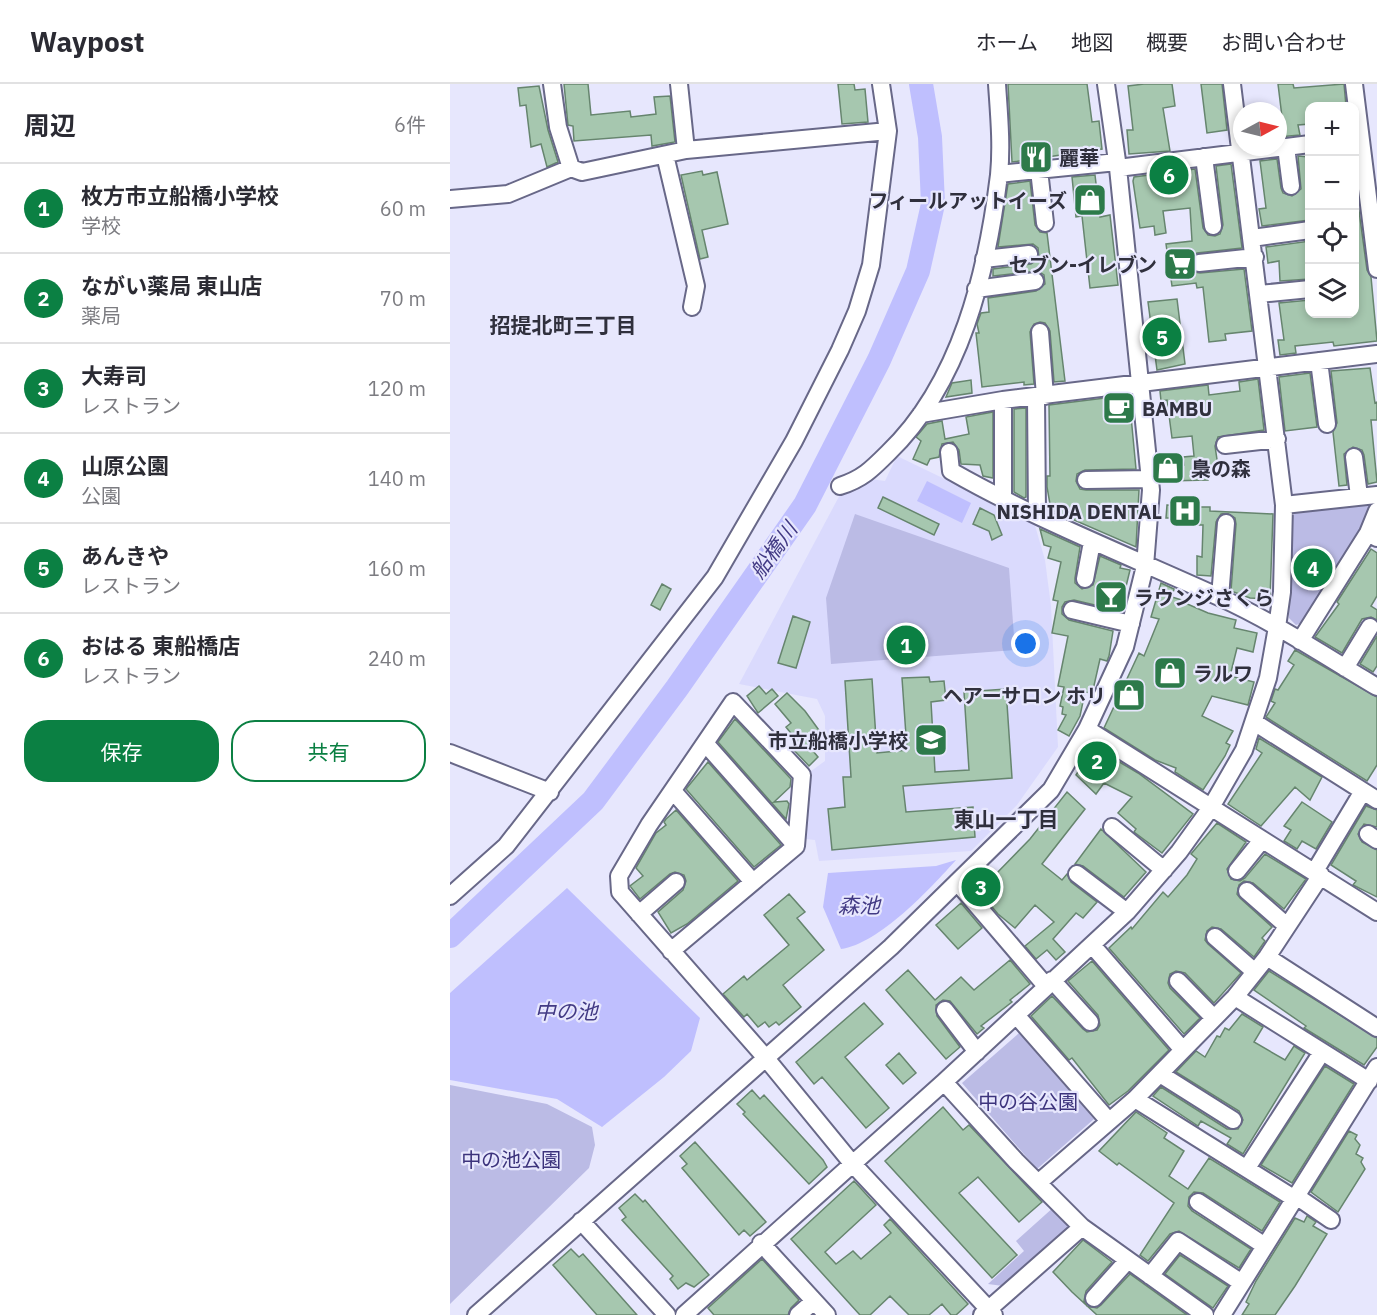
<!DOCTYPE html>
<html lang="ja">
<meta charset="utf-8">
<style>
:root{--surface:#fff;--page:#f7f7f7;--text:#2b2b33;--muted:#7c7c81;--line:#e1e1e2;--accent:#0b8043}
body{margin:0;font-family:"IBM Plex Sans","Noto Sans JP",sans-serif;background:var(--page);color:var(--text)}
.controls{position:absolute;right:18px;top:18px;display:grid;overflow:hidden;border-radius:12px;box-shadow:0 3px 9px #0003}
.controls button{width:54px;height:54px;display:grid;place-items:center;padding:0;border:0;border-bottom:2px solid var(--line);background:var(--surface);color:var(--text);font:30px sans-serif}
.compass{position:absolute;left:783px;top:18px;width:54px;height:54px;border-radius:50%;background:var(--surface);box-shadow:0 3px 9px #0003;rotate:83deg}
.you{position:absolute;left:576px;top:560px;width:21px;height:21px;margin:-15px;border:4px solid #fff;border-radius:50%;background:#1a73e8;box-shadow:0 0 0 9px #1a73e833}
.badge{display:grid;place-items:center;width:39px;height:39px;border-radius:50%;background:var(--accent);color:#fff;font-size:20px;font-weight:700}
.pin{position:absolute;translate:-50% -50%;border:3px solid #fff;box-shadow:0 2px 6px #0006}
.list{margin:0;padding:0;list-style:none}
h2{display:flex;justify-content:space-between;align-items:center;height:78px;margin:0;padding:0 24px;font-size:26px}
h2 small{font-size:20px;font-weight:400;color:var(--muted)}
.list li{display:grid;grid-template-columns:39px 1fr auto;gap:18px;align-items:center;box-sizing:border-box;height:90px;padding:0 24px;border-top:2px solid var(--line)}
.list b{display:block;font-size:22px;white-space:nowrap}
.list p{margin:0;font-size:20px;white-space:nowrap;color:var(--muted)}
.list em{font-size:20px;font-style:normal;color:var(--muted)}
.actions{display:flex;gap:12px;padding:18px 24px}
.actions a{flex:1;padding:14px 0;border:2px solid var(--accent);border-radius:24px;text-align:center;font-size:21px;color:var(--accent)}
.actions .main{background:var(--accent);color:#fff}
.icon{flex:none;width:33px;height:33px;fill:none;stroke:currentColor;stroke-width:2;stroke-linecap:round;stroke-linejoin:round}
.map{position:relative;flex:none;width:927px;height:1231px;overflow:hidden}
header{display:flex;align-items:center;gap:36px;box-sizing:border-box;height:84px;padding:0 30px;background:var(--surface);border-bottom:2px solid var(--line)}
header strong{font-size:28px}
nav{display:flex;gap:33px;margin-inline-start:auto;font-size:21px}
main{display:flex}
aside{flex:1;background:var(--surface)}
.map>svg:first-child{display:block}
</style>
<header>
<strong>Waypost</strong>
<nav><a>ホーム</a><a>地図</a><a>概要</a><a>お問い合わせ</a></nav>
</header>
<main>
<aside>
<h2>周辺<small>6件</small></h2>
<ul class="list">
<li><span class="badge">1</span><div><b>枚方市立船橋小学校</b><p>学校</p></div><em>60 m</em></li>
<li><span class="badge">2</span><div><b>ながい薬局 東山店</b><p>薬局</p></div><em>70 m</em></li>
<li><span class="badge">3</span><div><b>大寿司</b><p>レストラン</p></div><em>120 m</em></li>
<li><span class="badge">4</span><div><b>山原公園</b><p>公園</p></div><em>140 m</em></li>
<li><span class="badge">5</span><div><b>あんきや</b><p>レストラン</p></div><em>160 m</em></li>
<li><span class="badge">6</span><div><b>おはる 東船橋店</b><p>レストラン</p></div><em>240 m</em></li>
</ul>
<div class="actions"><a class="main">保存</a><a>共有</a></div>
</aside>
<div class="map">
<svg width="927" height="1231" viewBox="0 0 927 1231">
<rect width="100%" height="100%" fill="#e7e7fd"/>
<path fill="#dadafd" d="M447,372l137,66 11,38 6,46 7,141 -41,58 -46,46 -152,10 -4,-21 -9,-1 1,-65 18,-13v-45l-8,-17 -78,-15 104,-195 20,-4 7,-6 15,2z"/>
<path fill="#bbbbe5" d="M926,418l-72,120 -8,3 -7,-7 2,-99 6,-9z
M405,430l154,54 6,82 -184,14 -5,-66z
M569,949l75,86 -57,50 -75,-86z
M0,1001l97,19 45,23 3,18 -6,23 -139,136z
M605,1122l16,18 -68,62 -15,-2 36,-33 -8,-10z"/>
<path fill="#bfbffe" d="M477,397l44,22 -9,20 -45,-22z
M506,776c-25,28 -77,84 -115,89l-18,-42 5,-34 108,-7z
M117,804l133,130 -9,33 -27,26 -62,50 -45,-28 -107,-19v-87z"/>
<g fill="none" stroke-linecap="round" stroke-linejoin="round">
<path stroke="#bfbffe" stroke-width="24" d="M0,852l143,-135 84,-113 128,-183 74,-145 39,-89 15,-67 -3,-67 -9,-53"/>
</g>
<path fill="#a6c7af" stroke="#66856e" stroke-width="1.5" d="M114,0h24l3,31 39,-4 1,6 25,-3 -2,-17 16,-1 5,46 -23,4 -1,-11 -77,6 -1,-15 -5,-1z
M388,0h16l1,6 10,-1 3,33 -26,2z
M558,0h79l5,38 7,-1 3,28 -90,13z
M694,0h28l3,22 -12,2 7,43 -41,3 -2,-24h6l-5,-44z
M751,0h21l5,46 -20,3z
M828,0h15l1,4 50,-4 2,22h-36v18l-12,1 2,10 -22,2v-20h4z
M89,2l9,44 10,32 -11,5 -6,-23 -10,3 -5,-42 -6,1 -2,-18z
M848,72l12,1v63l-48,6 -3,-17 7,-1 -6,-47 17,-2 4,29 2,5 9,3 9,-7z
M781,80l11,84 -45,5 -7,5 -1,7 5,7 6,1 44,-4 8,62 -27,3 1,6 -17,2 -6,-55 -6,1 -1,-5 -24,3 -6,-42 26,-3 -2,-33 -27,3 3,22 -11,2 -1,-9 -14,2 -7,-47 1,-4 61,-8 8,59 5,7 7,1 5,-2 3,-9 -7,-59z
M252,87l1,4 14,-3 11,52 -26,6 6,27 -8,2 -19,-84z
M645,91l5,42 10,-2 8,70 -28,3 -8,-72 -6,1 -4,-40z
M580,97l5,44 5,7 7,1 18,148 -11,1 -4,-51 -5,-8 -5,-1 -6,2 -4,8 4,52 -10,1v-3l-42,5 -6,-54h3l-2,-9 4,-11 8,-1 -1,-14 48,-7 9,-7 -1,-9 -6,-4 -45,5v-7l38,-5 8,-6 -1,-10 -5,-4 -35,3 10,-63z
M904,112h3l10,74 4,7 6,64 -43,5 -1,-4 -38,4 1,7 -16,2 -2,-15h6l-5,-37 31,-3v14h44z
M860,157v38l-30,2 -1,-20 -11,2 -2,-16z
M727,215l8,65 -28,6 -9,-68z
M920,284l5,35 2,-1v18h-6l6,62 -9,2 -4,-29 -2,-5 -9,-3 -9,7 3,31 -8,1 -6,-54 4,-9 -6,-52z
M860,289l7,54 -32,4 -6,-54z
M808,295l6,51 -46,7 -3,9 4,27 -12,2 1,5 -41,1 -2,-14 19,-2 -1,-8 11,-1 -2,-20 -20,2 -5,-38 -6,1 -1,-10 48,-6 1,10 31,-4 -1,-9z
M521,296l1,13 -26,4 6,-14z
M679,311l7,74 -51,1 -8,4 -1,7 4,8 6,1h53l-3,57 -85,-37 -4,-23v-11h3l-1,-71z
M576,324v89l-2,1 -10,-6v-83z
M543,328v66l-10,-2 -3,-11 -19,-1 -2,-14 -6,-8 -11,2 -3,13 -9,2 -3,6 -14,-6 8,-18 -5,-4 11,-13 15,-3 3,18 24,-5 -3,-17z
M433,413l56,27 -5,11 -56,-27z
M717,421l28,1 -5,18h-17v-6h-7z
M749,423h11v4l63,3 -3,85 -20,-1 -19,-7 5,-67 -1,-6 -8,-5 -6,1 -5,8 -5,54 -14,-1v-19l5,1 1,-32h-4z
M530,424l14,7 8,20 -10,5 -3,-9 -16,-7z
M590,445l40,18 -5,31v5l7,6 11,-4 7,-29 21,9 -1,3 10,2 -10,41 -46,-11 -9,2 -3,5v7l7,6 44,11 -4,25 -2,5 -7,-2 -7,31 -1,3 -7,-1 -5,24 -11,20 -11,-6 8,-15 -4,-1 1,-7 -3,-1 4,-19 -6,-1 10,-50 -16,-3 6,-32 -5,-1 8,-38 -13,-4 3,-11 -7,-2z
M921,465l6,4v43l-6,10 6,4v10l-6,-3 -9,2 -20,34 -27,-16 24,-33 -2,-2z
M711,499l13,6 -2,8 13,4v2l23,10 28,7 -2,8 23,5 -4,19 -16,-4 -7,28 24,6 -6,23 -36,-9 -10,20 31,15 -7,12 4,2 -5,11 -22,34 -28,-18 1,-4 -21,-8 -51,-32 35,-75 5,3 15,-37 -8,-2z
M212,500l9,5 -11,21 -9,-5z
M343,532l17,6 -14,46 -18,-5z
M927,552v30l-4,6 -13,-8z
M845,566l82,47v68l-10,16 -101,-64 9,-14 -4,-2 4,-12 3,1 16,-25 -6,-4z
M479,593l1,5 14,-1 2,19 -15,2 4,70 34,-2 -5,-78 42,-3 6,89 -109,8 3,26 67,-5 2,30 -143,13 -4,-41 17,-2 -2,-30h8l-6,-96 27,-2 5,74 30,-3 -5,-72z
M309,602l7,8 6,-5 6,7 -20,17 -11,-17z
M337,609l18,18 16,22 -13,12 10,12 -9,9 -18,-19 6,-6 -11,-14 5,-4 -16,-19z
M285,635l56,60 -1,8 -16,15 13,-1 2,3 -3,15 -68,-77z
M809,654l63,39 -12,23 -15,-13 -34,39 -33,-22 34,-51 -6,-4z
M644,663l44,26 55,41 -31,39 -28,-21 2,-3 -18,-16 14,-16 -28,-14 -8,11 -20,-19z
M258,678l73,83 -27,22 -68,-78z
M617,708l18,17 -43,55 20,16 5,-6 4,8 26,20 -14,16 -7,-5 -23,26 12,13 -9,8 -9,-10 -11,9 -11,-13 29,-24 -19,-17 -20,23 -17,-14 -21,-25 17,-13 36,-37z
M852,718l30,20 -16,27 -14,-8 -5,8 -13,-8 7,-11 -7,-4z
M916,722l11,4v17l-13,-3 -6,10 4,8 15,8v47l-24,-12 3,-4 -25,-16z
M226,726l62,71 -51,43 -16,9 -13,-21 25,-22 3,-9 -2,-6 -9,-3 -5,2 -30,25 -10,-13 13,-10 -7,-8 20,-35 10,-8 -2,-3 2,-3z
M767,739l29,19 -19,27 4,10 9,2 5,-3 20,-24 41,25 -22,30 -31,-26 -9,-2 -5,4 -2,9 3,4 32,29 -10,11 3,3 -11,16 -33,-28 -9,-2 -5,4 -2,9 3,4 33,29 -27,30 -29,-30 -9,-2 -6,3 -2,9 2,5 30,30 -16,16 -75,-86 22,-21 1,2 31,-37 5,5 19,-22 10,-16 -6,-5z
M651,745l45,43 -22,25 -41,-31 -8,-2z
M339,810l16,18 -8,6 27,32 -41,35 18,22 -22,18 -3,-3 -7,5 -4,-5 -7,5 -11,-13 -3,3 -21,-23 21,-18 3,4 42,-35 -25,-30z
M511,819l21,25 -24,21 -22,-24z
M560,876l20,24 -20,16 2,2 -31,24 3,2 -7,6 -27,-33 -7,-1 -7,5 1,11 23,31 -14,12 -60,-69 22,-20 27,30 26,-23 13,13z
M642,877l77,89 -41,41 -19,14 -37,-47 -3,2 -38,-44 21,-20 31,33 4,3 10,-2 3,-5 -2,-10 -30,-34z
M819,887l108,67v9l-13,18 -60,-37 2,-2 -52,-36z
M414,919l19,21 -38,33 44,51 -23,20 -44,-51 -8,7 -18,-22z
M792,930l21,13 -9,15 31,18 9,-14 11,7 -62,101 -16,-10 4,-6 -30,-17 -3,5 -45,-30 8,-9 66,42h11l5,-9 -4,-9 -63,-39 20,-21 9,6 12,-21 3,1 5,-9 4,2z
M449,969l17,20 -13,11 -17,-19z
M875,982l29,18 -62,99 -31,-18z
M302,1006l8,9 4,-4 59,65 4,7 -18,17 -66,-70 2,-2 -8,-8z
M493,1023l20,23 6,-5 73,77 -23,20 -41,-45 -19,16 58,62 -25,23 -107,-117z
M686,1028l31,21 -3,5 20,13 -15,25 19,13 21,-31 71,44 -18,29 -59,-38 -9,-1 -5,5 -1,9 4,5 59,38 -12,19 -60,-37 -9,3 -22,27 -8,-6 34,-52 -55,-40 -2,2 -18,-14z
M899,1047l8,4 -2,4 5,6 -4,9 7,4 -2,4 4,7 -27,43 -27,-20z
M245,1058l71,80 -16,14 -6,-6 -5,5 -57,-67 5,-4 -7,-8z
M404,1097l22,24 -51,47 11,12 17,-13 8,8 30,-26 -7,-8 6,-6 78,85 -12,11h-5l-9,-11 -13,11h-20l-19,-19 -20,19h-10l-69,-76z
M185,1110l8,8 2,-2 64,75 -15,12 -8,-4 -8,6 -8,-10 3,-3 -51,-56 4,-3 -7,-9z
M857,1132l9,6 -3,4 14,8 -32,52 -20,29h-33l7,-11 -3,-2 10,-21 39,-63 9,4z
M633,1156l29,22 -26,29 -2,10 3,5 10,2 4,-3 29,-31 57,41h-90l-25,-23 -19,-20z
M121,1165l8,8 4,-3 54,61h-40l-44,-50z
M730,1171l48,31 -15,22 -48,-34z
M312,1175l37,41 -8,8 -3,7h-74l-6,-7z"/>
<g fill="none" stroke-linecap="round" stroke-linejoin="round">
<defs>
<path id="minor" d="M102,0l6,43 13,41
M229,0l7,66
M904,0l23,185
M836,63l5,39
M215,71l31,131 -4,21
M754,73l9,69
M668,84l192,-24
M589,86l6,53
M549,90l118,-12
M0,115l58,-5 63,-26 11,4 104,-22 202,-19
M802,154l58,-8
M534,175l45,-5
M749,179l56,-6
M526,205l59,-8
M809,210l51,-5
M590,248l5,64
M869,277l8,63
M586,313l1,118
M553,316v100
M471,330l82,-14 374,-46
M775,361l52,-6
M499,368l2,19c86,49 178,85 268,126 55,25 106,59 158,90
M904,373l5,39
M636,396l64,-1
M390,402c22,-7 31,-16 48,-33 73,-70 99,-181 111,-278 3,-30 0,-61 -2,-91
M834,421l93,-10
M927,427l-9,22 9,5
M635,495l7,-37
M770,513l6,-74
M622,526l59,14
M850,557l68,-108
M895,584l25,-41
M804,638l123,78
M637,645l290,183
M255,659l91,103
M0,669l100,39
M223,707l80,91
M662,743l52,43
M918,750l9,6
M787,787l25,-31
M865,787l48,-80
M627,790l50,38
M507,798l89,104
M797,807l40,35
M0,812l56,-50 209,-269 79,-136 46,-91 17,-39 14,-46 17,-134 -7,-47
M189,830l37,-32
M765,853l40,35
M642,861l91,105
M221,867l125,-105 6,-71 -69,-73 -84,123 -30,51 1,16 145,165 86,105 143,153
M817,873l110,71
M602,896l38,42
M728,897l36,37
M785,913l134,84
M495,926l32,42
M566,931l92,105
M710,990l73,46
M494,998l72,79 66,66 -100,88
M685,1015l160,100
M797,1084l75,-116
M588,1099l97,-84 100,-102 32,-40 54,-82
M846,1112l35,24
M748,1118l67,44
M131,1137l86,94
M632,1143l123,88
M311,1159l66,72
M700,1192l28,-35 64,42
M644,1214l34,-38
M26,1231l415,-368 160,-157 36,-61 38,-82 20,-81 6,-76 -33,-322 -12,-84
M234,1231l260,-233 183,-170 52,-60 31,-43 34,-59 24,-72 9,-51 5,-35 2,-87 -52,-421
M348,1231l16,-14
M772,1231l155,-248"/>
</defs>
<use href="#minor" stroke="#686888" stroke-width="20"/>
<use href="#minor" stroke="#fff" stroke-width="16"/>
</g>
<defs>
<symbol id="restaurant-square" viewBox="-11 -11 22 22"><rect x="-9" y="-9" width="18" height="18" rx="4" fill="#2d7a4a" stroke="#e7e7fd"/><path d="M-5-6h1v4h1v-4h1v4h1v-4h1v5L-1.5 .5V6h-2V.5L-5-1ZM5-6V6H3V1.5H1.5Q1.5-4 5-6Z" fill="#fff"/></symbol>
<symbol id="shop-square" viewBox="-11 -11 22 22"><rect x="-9" y="-9" width="18" height="18" rx="4" fill="#2d7a4a" stroke="#e7e7fd"/><path d="M-5-2.5h2.3a2.7 3.5 0 0 1 5.4 0H5L5.5 6h-11ZM-1.5-2.5h3a1.5 2.3 0 0 0-3 0Z" fill="#fff"/></symbol>
<symbol id="supermarket-square" viewBox="-11 -11 22 22"><rect x="-9" y="-9" width="18" height="18" rx="4" fill="#2d7a4a" stroke="#e7e7fd"/><path d="M-6-5.5h2.5l.6 2H6L4.5 2H-2.5L-4.4-4H-6ZM-1.5 3.2a1.3 1.3 0 1 0 .1 0ZM3 3.2a1.3 1.3 0 1 0 .1 0Z" fill="#fff"/></symbol>
<symbol id="cafe-square" viewBox="-11 -11 22 22"><rect x="-9" y="-9" width="18" height="18" rx="4" fill="#2d7a4a" stroke="#e7e7fd"/><path d="M-5.5-4.5H6V0H3Q3 3.5 0 3.5H-2.5Q-5.5 3.5-5.5 0ZM3-3.2v2h1.7v-2ZM-6 4.5H4V6H-6Z" fill="#fff"/></symbol>
<symbol id="hospital-square" viewBox="-11 -11 22 22"><rect x="-9" y="-9" width="18" height="18" rx="4" fill="#2d7a4a" stroke="#e7e7fd"/><path d="M-5-5h3v3.5h4V-5h3V5h-3V1.5h-4V5h-3Z" fill="#fff"/></symbol>
<symbol id="bar-square" viewBox="-11 -11 22 22"><rect x="-9" y="-9" width="18" height="18" rx="4" fill="#2d7a4a" stroke="#e7e7fd"/><path d="M-6-5H6L.8 .8V4.5H3.5V6h-7V4.5H-.8V.8Z" fill="#fff"/></symbol>
<symbol id="school-square" viewBox="-11 -11 22 22"><rect x="-9" y="-9" width="18" height="18" rx="4" fill="#2d7a4a" stroke="#e7e7fd"/><path d="M0-5L7-2L0 1L-7-2ZM-4 1L0 2.5L4 1V4Q0 6-4 4Z" fill="#fff"/></symbol>
</defs>
<g fill-rule="evenodd">
<use href="#restaurant-square" x="567" y="54" width="38" height="38"/>
<use href="#shop-square" x="621" y="97" width="38" height="38"/>
<use href="#supermarket-square" x="711" y="161" width="38" height="38"/>
<use href="#cafe-square" x="650" y="305" width="38" height="38"/>
<use href="#shop-square" x="699" y="365" width="38" height="38"/>
<use href="#hospital-square" x="716" y="408" width="38" height="38"/>
<use href="#bar-square" x="642" y="494" width="38" height="38"/>
<use href="#shop-square" x="701" y="570" width="38" height="38"/>
<use href="#shop-square" x="660" y="592" width="38" height="38"/>
<use href="#school-square" x="462" y="637" width="38" height="38"/>
</g>
<g text-anchor="middle" dominant-baseline="central" stroke-width="4.5" stroke-linejoin="round" paint-order="stroke">
<g font-size="20" font-weight="bold" fill="#30303d" stroke="#e7e7fd" text-anchor="start">
<text x="609" y="73">麗華</text>
<text x="617" y="116" text-anchor="end">フィールアットイーズ</text>
<text x="707" y="180" text-anchor="end">セブン-イレブン</text>
<text x="692" y="324">BAMBU</text>
<text x="741" y="384">梟の森</text>
<text x="712" y="427" text-anchor="end">NISHIDA DENTAL</text>
<text x="684" y="513">ラウンジさくら</text>
<text x="743" y="589">ラルワ</text>
<text x="656" y="611" text-anchor="end">ヘアーサロン ホリ</text>
<text x="458" y="656" text-anchor="end">市立船橋小学校</text>
</g>
<g font-size="20" fill="#3c337c" stroke="#e7e7fd">
<text x="578" y="1017">中の谷公園</text>
<text x="61" y="1075">中の池公園</text>
</g>
<g font-size="21" font-weight="bold" fill="#30303d" stroke="#e7e7fd">
<text x="113" y="241">招提北町三丁目</text>
<text x="556" y="735">東山一丁目</text>
</g>
<g font-size="21" font-style="italic" fill="#423a84" stroke="#e7e7fd">
<text transform="translate(323 466) rotate(-54)">船橋川</text>
<text x="409" y="821">森池</text>
<text x="116" y="927">中の池</text>
</g>
</g>
</svg>
<div class="controls">
<button>+</button>
<button>−</button>
<button><svg class="icon" aria-label="locate" viewBox="0 0 24 24"><circle cx="12" cy="12" r="6"/><path d="M12 2v4M12 18v4M2 12h4M18 12h4"/></svg></button>
<button><svg class="icon" aria-label="layers" viewBox="0 0 24 24"><path d="M12 4l9 5-9 5-9-5zM3 14l9 5 9-5"/></svg></button>
</div>
<svg class="compass" viewBox="-18 -18 36 36"><path d="M0-13l5 13h-10z" fill="#e53935"/><path d="M0 13l5-13h-10z" fill="#7c7c81"/></svg>
<div class="you"></div>
<div class="pin badge" style="left:456px;top:561px">1</div>
<div class="pin badge" style="left:647px;top:677px">2</div>
<div class="pin badge" style="left:531px;top:803px">3</div>
<div class="pin badge" style="left:863px;top:484px">4</div>
<div class="pin badge" style="left:712px;top:253px">5</div>
<div class="pin badge" style="left:719px;top:91px">6</div>
</div>
</main>
